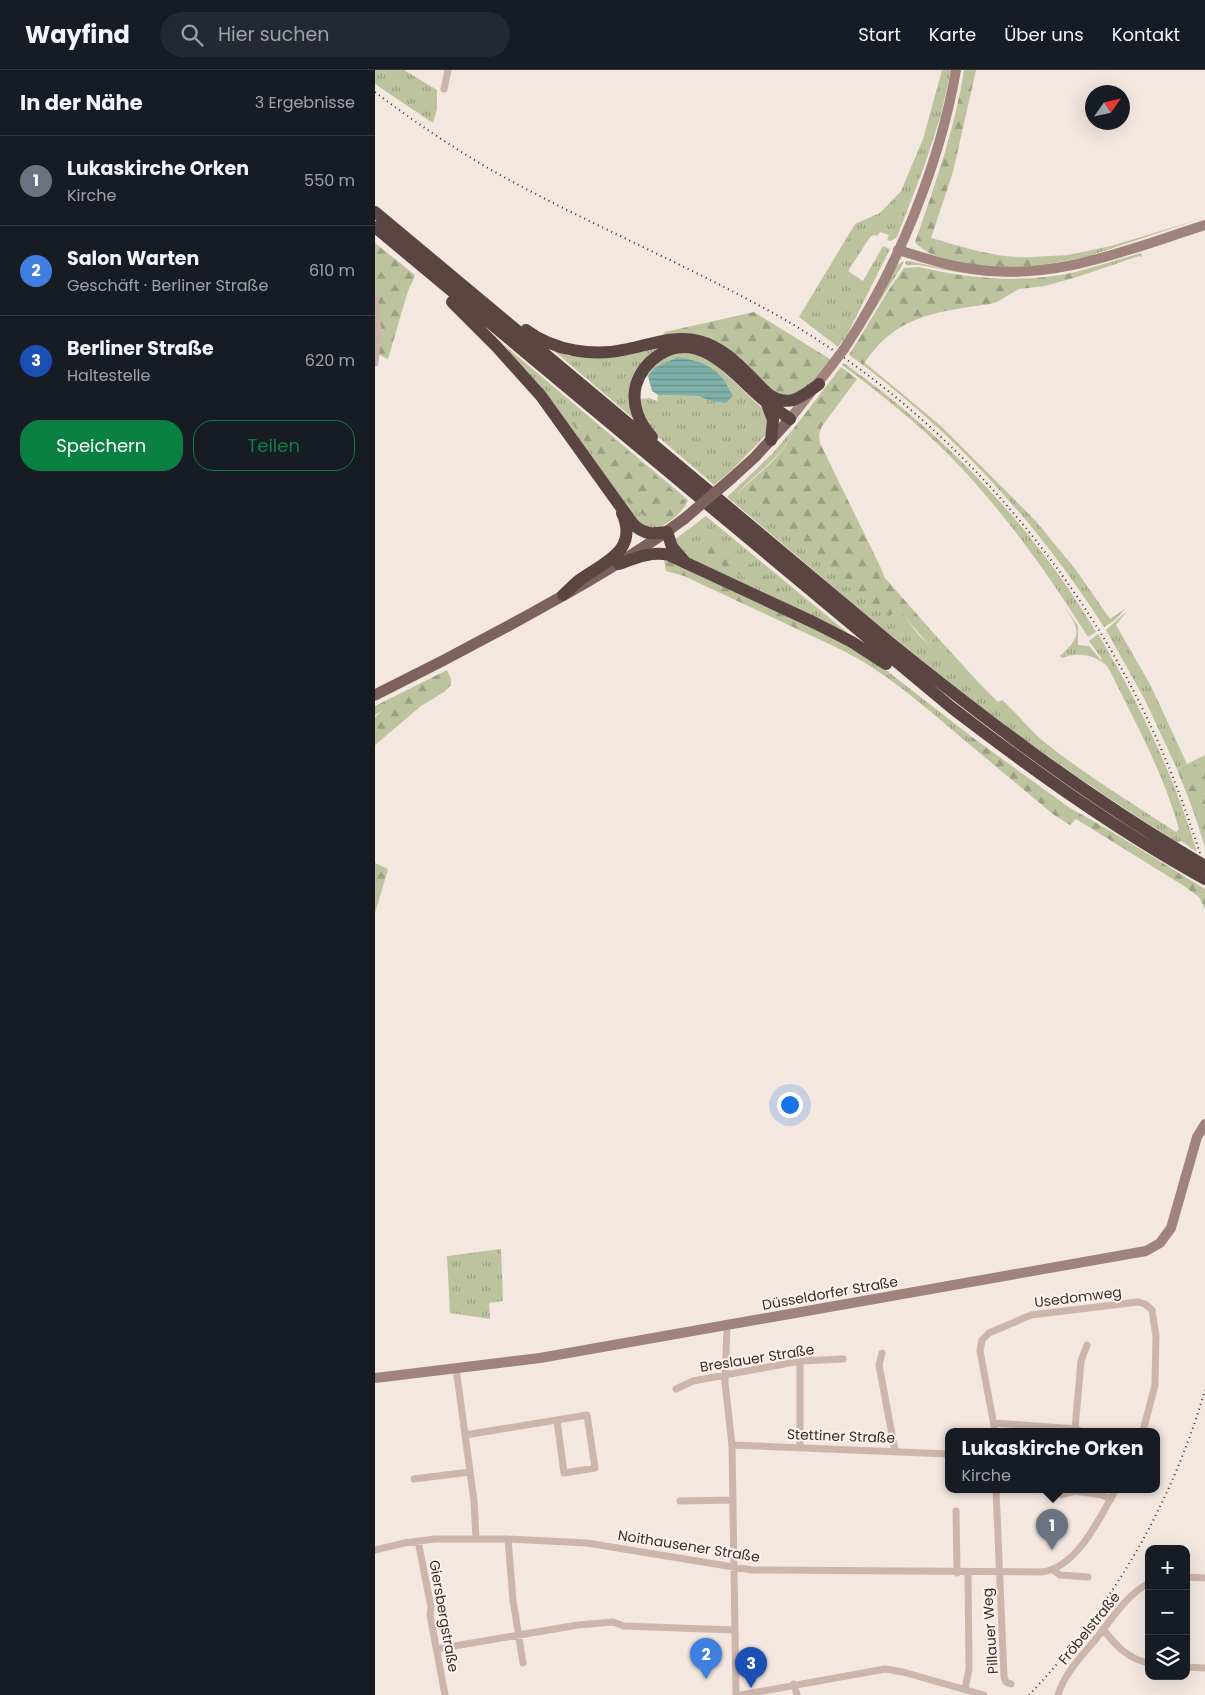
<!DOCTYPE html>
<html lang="de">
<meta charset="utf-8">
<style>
:root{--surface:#171b24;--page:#242831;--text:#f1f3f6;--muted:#9ea1a6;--line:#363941;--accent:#0b8043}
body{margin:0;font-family:Poppins,sans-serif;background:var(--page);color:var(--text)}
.controls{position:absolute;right:15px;bottom:15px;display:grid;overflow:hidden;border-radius:10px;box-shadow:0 5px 20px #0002}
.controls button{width:45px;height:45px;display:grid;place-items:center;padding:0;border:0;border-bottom:1px solid var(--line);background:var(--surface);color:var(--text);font:25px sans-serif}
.compass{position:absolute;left:710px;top:15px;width:45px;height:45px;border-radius:50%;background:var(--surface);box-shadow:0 5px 20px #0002;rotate:56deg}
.you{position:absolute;left:414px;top:1034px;width:18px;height:18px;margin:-12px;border:4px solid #fff;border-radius:50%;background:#1a73e8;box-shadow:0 0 0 8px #1a73e833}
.badge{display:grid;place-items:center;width:32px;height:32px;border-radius:50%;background:var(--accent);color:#fff;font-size:16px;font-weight:700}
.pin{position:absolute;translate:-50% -41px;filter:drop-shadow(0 1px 2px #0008)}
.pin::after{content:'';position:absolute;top:26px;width:18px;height:15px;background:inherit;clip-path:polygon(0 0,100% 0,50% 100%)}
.popup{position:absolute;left:570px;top:1358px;width:215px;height:65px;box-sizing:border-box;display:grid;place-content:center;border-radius:10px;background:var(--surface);filter:drop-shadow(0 1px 4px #0005);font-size:16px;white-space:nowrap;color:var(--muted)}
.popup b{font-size:19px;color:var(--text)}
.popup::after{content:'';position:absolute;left:50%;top:100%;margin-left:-10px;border:10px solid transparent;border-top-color:var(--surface)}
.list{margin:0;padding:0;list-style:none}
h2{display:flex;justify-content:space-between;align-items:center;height:65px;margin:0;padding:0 20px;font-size:21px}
h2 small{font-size:16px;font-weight:400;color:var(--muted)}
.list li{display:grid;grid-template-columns:32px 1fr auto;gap:15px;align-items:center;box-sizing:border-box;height:90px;padding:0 20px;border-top:1px solid var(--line)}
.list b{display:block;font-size:19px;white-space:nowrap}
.list p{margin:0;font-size:16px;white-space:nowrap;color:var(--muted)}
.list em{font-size:16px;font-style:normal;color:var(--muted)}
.actions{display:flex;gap:10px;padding:15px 20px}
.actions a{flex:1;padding:11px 0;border:1px solid var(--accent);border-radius:20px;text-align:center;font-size:18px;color:var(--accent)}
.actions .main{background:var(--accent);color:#fff}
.icon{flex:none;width:28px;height:28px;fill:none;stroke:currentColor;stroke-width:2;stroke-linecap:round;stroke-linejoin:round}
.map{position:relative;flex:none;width:830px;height:1625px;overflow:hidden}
header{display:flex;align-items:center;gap:30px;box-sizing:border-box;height:70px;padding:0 25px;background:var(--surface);border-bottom:1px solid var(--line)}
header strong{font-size:24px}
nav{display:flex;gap:28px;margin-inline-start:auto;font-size:18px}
.search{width:350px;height:45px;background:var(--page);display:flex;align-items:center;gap:12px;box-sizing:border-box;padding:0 18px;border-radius:28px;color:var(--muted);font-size:19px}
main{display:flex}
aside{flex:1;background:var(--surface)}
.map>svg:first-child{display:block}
</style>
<header>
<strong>Wayfind</strong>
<div class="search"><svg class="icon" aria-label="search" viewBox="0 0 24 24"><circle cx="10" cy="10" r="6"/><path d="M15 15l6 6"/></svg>Hier suchen</div>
<nav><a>Start</a><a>Karte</a><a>Über uns</a><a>Kontakt</a></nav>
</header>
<main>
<aside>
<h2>In der Nähe<small>3 Ergebnisse</small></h2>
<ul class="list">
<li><span class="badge" style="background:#6b7280">1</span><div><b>Lukaskirche Orken</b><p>Kirche</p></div><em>550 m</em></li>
<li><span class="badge" style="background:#3f7fe0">2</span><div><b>Salon Warten</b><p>Geschäft · Berliner Straße</p></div><em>610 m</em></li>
<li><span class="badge" style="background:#1a4fb4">3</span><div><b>Berliner Straße</b><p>Haltestelle</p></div><em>620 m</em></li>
</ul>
<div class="actions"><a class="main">Speichern</a><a>Teilen</a></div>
</aside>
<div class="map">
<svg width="830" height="1625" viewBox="0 0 830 1625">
<defs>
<pattern id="grass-tufts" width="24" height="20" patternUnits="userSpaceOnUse" patternTransform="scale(1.25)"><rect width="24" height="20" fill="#bdc39f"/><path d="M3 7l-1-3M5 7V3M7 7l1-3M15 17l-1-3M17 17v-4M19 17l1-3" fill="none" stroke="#9b9f82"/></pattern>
<pattern id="forest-firs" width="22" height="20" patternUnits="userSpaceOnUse" patternTransform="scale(1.25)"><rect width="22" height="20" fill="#bdc39f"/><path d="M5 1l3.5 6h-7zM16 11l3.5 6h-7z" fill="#9b9f82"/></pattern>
<pattern id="water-rules" width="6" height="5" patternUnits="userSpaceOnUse" patternTransform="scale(1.25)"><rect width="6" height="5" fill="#7eb1aa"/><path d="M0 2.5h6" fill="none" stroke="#68908b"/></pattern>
</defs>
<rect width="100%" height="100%" fill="#f3e7e0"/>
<path fill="url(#grass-tufts)" d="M0,0h29l33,20v19l-4,14 -58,-39z
M567,0h9l-10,45 -17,52 -27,70 -6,4 -4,-1 2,-5 -9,-3 -3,4 -3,-1 -4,2 -22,34 15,10 20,-35 7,3 -43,86 -9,12 -39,-30 56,-93 25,-11 21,-22 22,-52z
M822,150l-111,37 -55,10v-10l37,-2 43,-9z
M763,181c-74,25 -125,33 -203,17 -6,-1 -13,-3 -19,-3 -5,0 -7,1 -11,-1l1,-3h3l33,7 40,6z
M766,183l1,4 -3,-1 -62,21 -1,-5z
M529,191l-2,5 -48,76 -1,-1 44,-76z
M296,273l-26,18 -9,60 -84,-72 17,7 56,-1z
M129,275l184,155c-5,14 -22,24 -34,31l-12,-3 -85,-118z
M315,281l21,9 56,53v21l-34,35 -19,16 -58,-50 -15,-25v-11l8,-1 8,3 1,-6 40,1 15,6 13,1 7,-7 -5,-11 -74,-17 -12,14c15,-24 21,-25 48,-31z
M489,292l77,64 94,94 41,50 34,49 15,-10 -11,12 -10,6c-67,-104 -143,-187 -241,-262z
M469,293c100,71 189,163 252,269l-8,5c-39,-62 -86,-128 -138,-181 -33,-33 -70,-63 -108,-91z
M419,358c-10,29 -37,43 -56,65l161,116 19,25 10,10 8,-8c21,22 40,45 62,66l4,-2c16,14 29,32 46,45 41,32 85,59 128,87l3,-3c-13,-48 -37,-94 -59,-138 -4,-7 -10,-23 -15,-27 -12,-10 -29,-12 -43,-6l-2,-2c24,-22 19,-27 3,-52l15,22v19l11,1 12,14 1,-1 -13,-18 9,-7c41,69 76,141 99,218l-16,-11 -3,2c-74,-47 -146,-96 -215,-150 -81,-63 -158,-131 -236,-196l45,-43z
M331,446l149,123 -162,-76 -19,-23z
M752,541l-11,14 35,61 36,78 18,-9v3l-14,9 -4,-3 -10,5 -32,-69 -39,-70z
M458,566l49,31 90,70 -3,7c-43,-36 -86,-76 -138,-99z
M126,1179l2,52 -14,2 1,16 -40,-6 -3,-57z"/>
<path fill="url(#forest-firs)" d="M589,0h12l-23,102 -22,66c33,9 66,21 100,19v10c-31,1 -95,0 -116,-25 20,-57 40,-113 49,-172z
M0,173l40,32c-2,7 -6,12 -8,19l-19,65 -11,-5 -2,-8z
M544,197c53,12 104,17 157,5l1,5 -32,9 -26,3 -22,13 -7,2c-54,8 -95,11 -127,61l-14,-10 41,-67 14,-20z
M379,242l76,47c-11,17 -26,36 -47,37l-122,-59 4,-5z
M466,297l16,12 -35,47 -3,8 1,9 60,123 5,12 51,58 -8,8 -29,-34 -10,6 -44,-33 -107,-90c20,-20 47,-37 56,-65z
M206,345l15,9 89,77 -8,11 -12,10 -19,-5 -17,-13 -57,-81 3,-7z
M328,468l22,8 24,17 30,25 2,6c-23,-11 -68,-28 -80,-50z
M289,490l8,1 161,75 -2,9 -147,-69 -18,-5z
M72,600l4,9v6l-7,7 -23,14 -46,39v-28l8,-7 -8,5v-9z
M597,667l98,71 39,22 96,59v20l-6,-12 -15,-11 -108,-67 -6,6 -16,-10 -85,-71z
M830,688v89l-11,-34 -17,-44 10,-5 4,3z
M0,793l13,6 -13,44z"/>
<path fill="url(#water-rules)" d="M303,287c28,5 43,12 55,39l-7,7 -13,-1 -15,-6 -40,-1 -6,-4 -4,-15 6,-8z"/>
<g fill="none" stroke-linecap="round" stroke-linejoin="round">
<path stroke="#ccb5ab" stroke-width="7" d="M69,19l4,-19
M0,230l3,30 -3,33
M352,1256l-2,57 7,62 4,250
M507,1283l-3,12 16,86
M425,1291v86
M81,1298l18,133 2,37
M301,1319l17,-8 107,-20 43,-2
M620,1353l80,6 6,2
M700,1359l6,-68 6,-16
M620,1361l-15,-80 2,-11 7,-7 42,-18 107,-13 7,2 7,6 4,26 -1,49 -12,46
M90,1365l122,-20 8,53 -31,5 -7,-53
M357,1375l216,9
M39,1409l56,-7
M621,1419l8,188 2,5 5,2
M687,1425l13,-4 27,4 9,4
M305,1431l53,-1
M581,1441l1,62
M133,1469l5,61 10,63
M43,1471l13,66 -1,8 15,80
M0,1480l29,-7 31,-4h73l79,4 165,27 290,2c36,-5 58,-55 74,-83
M678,1500l7,5 28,2
M811,1507l19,1
M728,1559c13,17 25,30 46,34
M62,1579l141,-24 35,-3 11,4 110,4
M811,1597l19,1
M419,1614l3,11
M590,1619l4,-20 -1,-96
M366,1625l144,-26 18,3 81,23
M683,1625c6,-21 23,-38 37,-55 17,-21 30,-44 54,-57"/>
<path stroke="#a0837c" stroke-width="10" d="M523,180c24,7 48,16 74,19 81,13 157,-20 233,-44
M469,279c53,-79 96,-185 112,-279
M415,349l42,-54
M0,1308l165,-20 606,-107 14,-8 11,-15 26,-91 8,-13"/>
<path stroke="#7c615c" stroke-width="11" d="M357,408l23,-21 35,-38
M0,625c59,-29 116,-59 173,-91 47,-26 93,-53 136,-85"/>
<path stroke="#5b4542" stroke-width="12" d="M0,142l518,433c93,75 188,147 290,208
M0,157l577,481c81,62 164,122 253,171
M77,232l44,44 45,50 92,128c11,11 20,10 34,8l5,15 13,15
M151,260c28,21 68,27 102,19 24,-5 46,-14 71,-8 24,6 41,25 58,42 4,4 9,10 14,13 6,4 15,6 22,4 10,-3 18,-10 26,-16
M392,334l6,16 -2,20
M277,367c-13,-14 -21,-33 -16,-52 4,-13 12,-23 23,-30 42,-28 77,23 106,46 8,7 17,12 25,18
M244,494c16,-6 33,-13 50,-9l146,68 37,19 34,22
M188,525c6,-5 11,-11 18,-16 24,-17 58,-29 41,-66"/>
<path stroke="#3a2d2a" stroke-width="2" stroke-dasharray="1 4" stroke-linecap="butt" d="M0,22c38,29 77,55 118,79 91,51 188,91 280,142 161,90 296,241 375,407 23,48 41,98 57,149
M654,1625c82,-86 143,-191 176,-305"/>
<path stroke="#a0837c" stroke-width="10" d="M457,295l12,-16"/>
<path stroke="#7c615c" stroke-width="11" d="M309,449l48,-41"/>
<path stroke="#5b4542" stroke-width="12" d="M808,783l22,13"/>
</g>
<g text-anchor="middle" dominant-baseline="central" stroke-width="4" stroke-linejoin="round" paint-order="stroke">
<g font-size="14" fill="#3a2d2a" stroke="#fbf2ed">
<text transform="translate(455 1223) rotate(-10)">Düsseldorfer Straße</text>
<text transform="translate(703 1227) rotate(-7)">Usedomweg</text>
<text transform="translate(382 1288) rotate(-9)">Breslauer Straße</text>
<text transform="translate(466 1366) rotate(2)">Stettiner Straße</text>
<text transform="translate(314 1476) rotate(9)">Noithausener Straße</text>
<text transform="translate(69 1546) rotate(80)">Giersbergstraße</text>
<text transform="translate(714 1558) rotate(-51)">Fröbelstraße</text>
<text transform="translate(615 1561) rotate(-94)">Pillauer Weg</text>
</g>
</g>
</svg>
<div class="controls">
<button>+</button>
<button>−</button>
<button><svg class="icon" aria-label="layers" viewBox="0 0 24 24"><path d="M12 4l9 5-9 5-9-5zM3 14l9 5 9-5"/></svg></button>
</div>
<svg class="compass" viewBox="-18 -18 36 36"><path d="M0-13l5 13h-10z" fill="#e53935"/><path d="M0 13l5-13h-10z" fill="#9ea1a6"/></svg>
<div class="you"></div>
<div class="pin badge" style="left:677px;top:1480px;background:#6b7280">1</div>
<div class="popup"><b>Lukaskirche Orken</b>Kirche</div>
<div class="pin badge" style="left:331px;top:1609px;background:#3f7fe0">2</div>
<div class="pin badge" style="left:376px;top:1618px;background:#1a4fb4">3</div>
</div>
</main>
